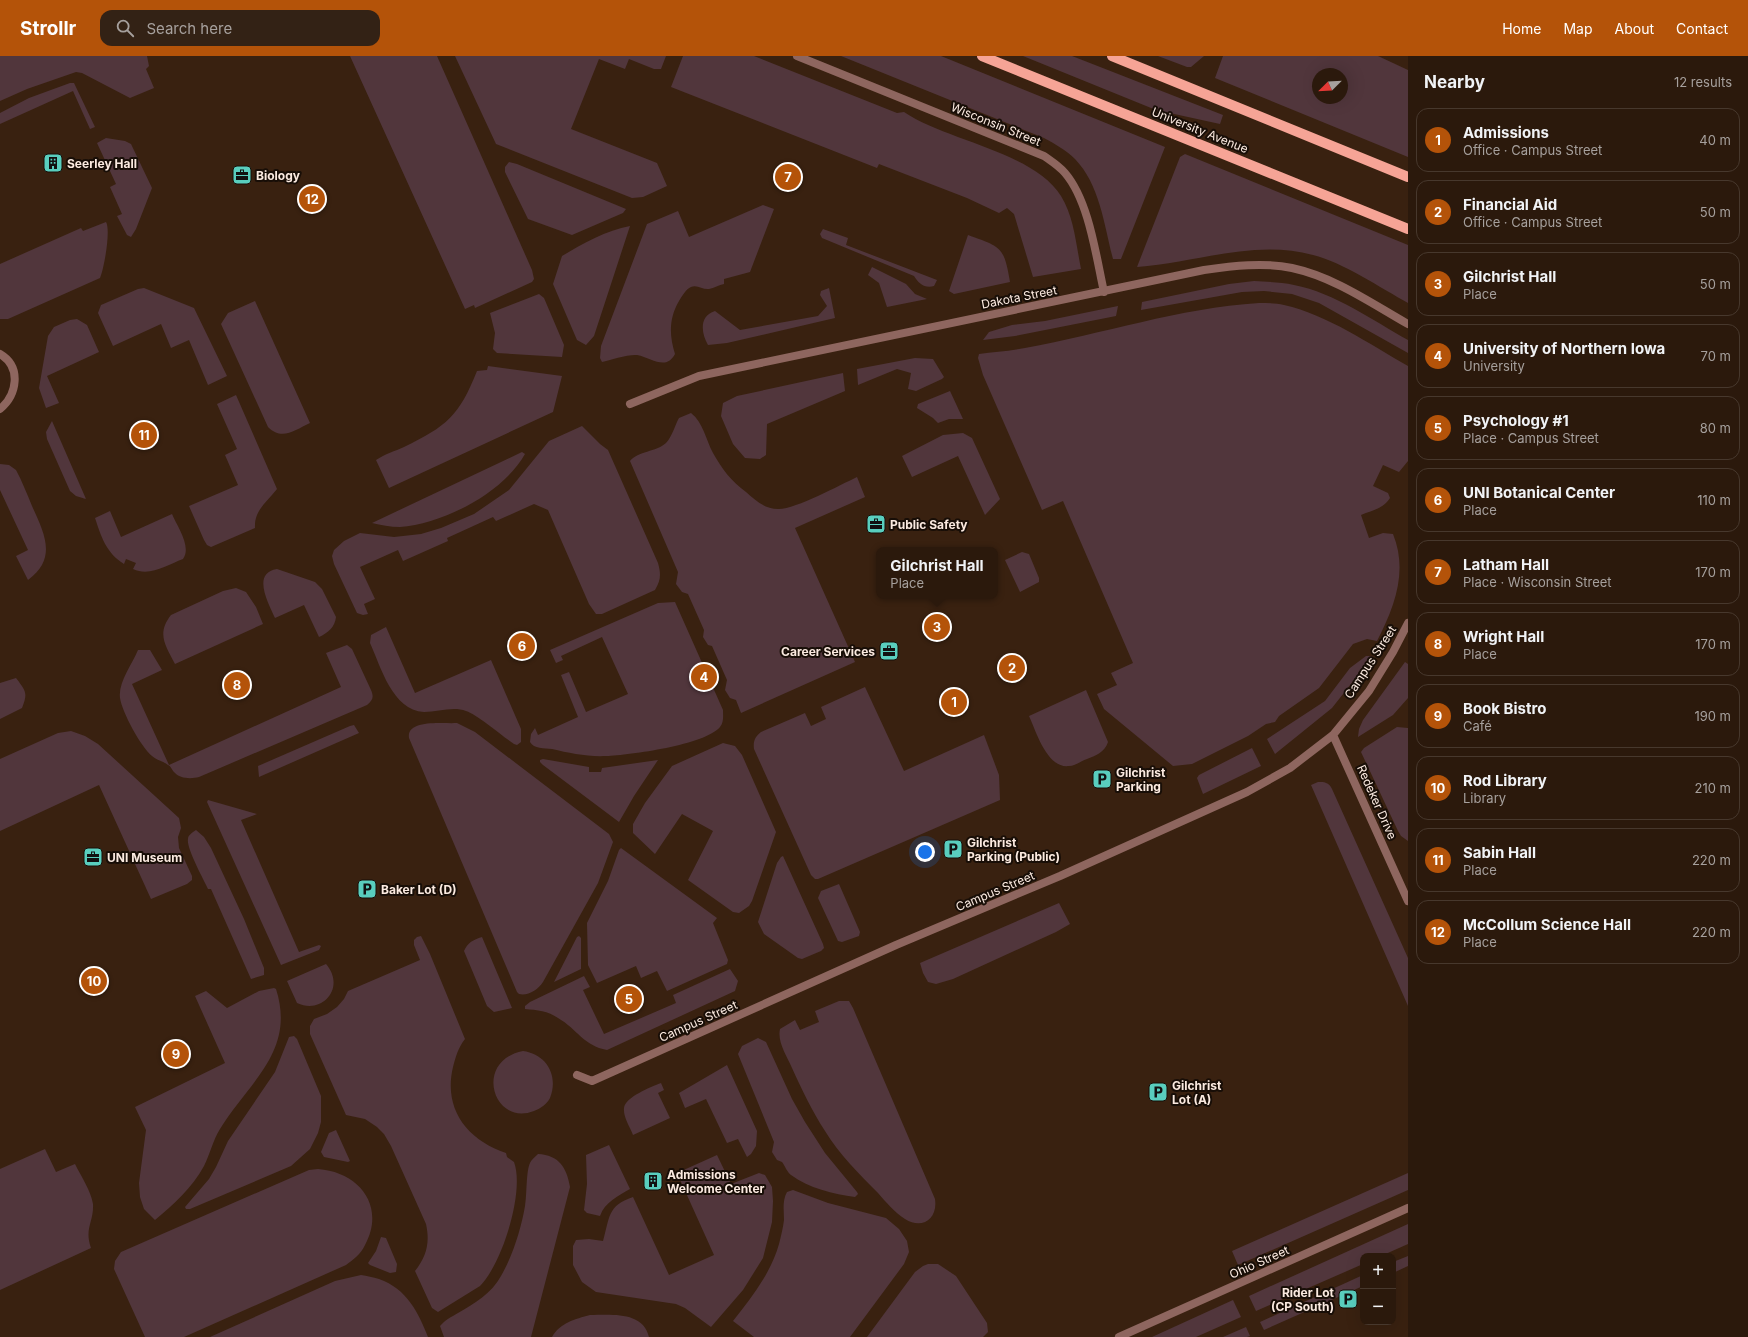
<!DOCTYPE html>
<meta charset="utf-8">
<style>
:root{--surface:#2b190c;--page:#332215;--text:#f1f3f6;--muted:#a6a09d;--line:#47382d;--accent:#b45309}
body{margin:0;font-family:Inter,sans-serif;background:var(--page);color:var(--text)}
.controls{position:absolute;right:12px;bottom:12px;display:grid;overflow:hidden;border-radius:8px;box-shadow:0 4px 16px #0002}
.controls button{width:36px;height:36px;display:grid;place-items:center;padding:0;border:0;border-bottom:1px solid var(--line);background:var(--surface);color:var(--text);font:20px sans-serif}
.compass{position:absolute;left:1312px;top:12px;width:36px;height:36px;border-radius:50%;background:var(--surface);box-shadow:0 4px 16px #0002;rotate:246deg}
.you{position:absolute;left:925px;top:796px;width:14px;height:14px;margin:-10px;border:3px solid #fff;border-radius:50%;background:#1a73e8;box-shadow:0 0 0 6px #1a73e833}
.badge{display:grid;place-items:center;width:26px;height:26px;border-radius:50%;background:var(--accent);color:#fff;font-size:13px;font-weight:700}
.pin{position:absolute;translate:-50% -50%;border:2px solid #fff;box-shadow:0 1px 4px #0006}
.popup{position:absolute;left:876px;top:491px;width:122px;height:52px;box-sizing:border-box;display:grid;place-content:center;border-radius:8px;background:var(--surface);filter:drop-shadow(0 1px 3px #0005);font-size:13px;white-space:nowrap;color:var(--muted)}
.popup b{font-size:15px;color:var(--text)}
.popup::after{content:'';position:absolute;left:50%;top:100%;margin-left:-8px;border:8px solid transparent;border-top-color:var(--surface)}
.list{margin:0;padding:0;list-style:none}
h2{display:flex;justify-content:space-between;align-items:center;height:52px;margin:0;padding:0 16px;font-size:17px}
h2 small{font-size:13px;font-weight:400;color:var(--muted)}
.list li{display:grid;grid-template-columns:26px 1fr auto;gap:12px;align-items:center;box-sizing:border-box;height:64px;margin:0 8px 8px;padding:0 8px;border:1px solid var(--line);border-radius:12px}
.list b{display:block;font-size:15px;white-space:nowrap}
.list p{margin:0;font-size:13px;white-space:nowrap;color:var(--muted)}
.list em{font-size:13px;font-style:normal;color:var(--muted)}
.icon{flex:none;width:22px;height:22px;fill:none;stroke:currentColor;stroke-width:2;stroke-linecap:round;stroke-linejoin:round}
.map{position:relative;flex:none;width:1408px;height:1281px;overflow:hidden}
header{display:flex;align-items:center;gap:24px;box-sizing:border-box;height:56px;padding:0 20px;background:var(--accent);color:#fff}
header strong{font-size:19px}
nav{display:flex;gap:22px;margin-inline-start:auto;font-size:14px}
.search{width:280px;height:36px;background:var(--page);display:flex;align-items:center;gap:10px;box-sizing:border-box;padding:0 14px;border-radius:12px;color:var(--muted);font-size:15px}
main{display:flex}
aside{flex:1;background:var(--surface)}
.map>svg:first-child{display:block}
</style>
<header>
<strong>Strollr</strong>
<div class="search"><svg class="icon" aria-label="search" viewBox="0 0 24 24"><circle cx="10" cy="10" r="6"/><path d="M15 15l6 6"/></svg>Search here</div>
<nav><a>Home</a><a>Map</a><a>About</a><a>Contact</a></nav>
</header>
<main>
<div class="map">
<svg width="1408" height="1281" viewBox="0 0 1408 1281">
<rect width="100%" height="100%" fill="#392110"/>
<path fill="#51363c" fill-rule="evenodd" d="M0,0h147l2,10 -3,3 8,19 -24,10 -48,-25 -6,-1 -49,17 -27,12z
M350,0h87l95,214 2,9 -2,3 -57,26 -1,-3 -9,4z
M455,0h211l-5,13h-7l-25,-10 -4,10 -26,-10 -28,70 86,34 10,23 -24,11 -11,1 -136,-54z
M683,0h71l143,57 7,-1c43,29 130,40 157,84 13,21 15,48 20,73l-48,8 -19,-63 -7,-6 -8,5 -32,-15 -88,-34 -2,4 -206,-81z
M841,0h100l224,91 -44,112h-8c-9,-34 -13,-74 -38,-100 -9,-9 -20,-15 -31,-21z
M1023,0h49l151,59 -3,9 -64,-14z
M1158,0h46l-13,11h-4z
M1223,0h155l30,14v87l-193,-79zM1318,18h24v24h-24z
M70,27h4l21,44 -5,2 -17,-38 -73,33v-11l29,-15z
M106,82l19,3 6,3 21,44 -16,41 -5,8 -4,-2 -10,-19 5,-2 -12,-27 6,-3 -19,-41z
M1185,98l223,91v58c-27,-15 -66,-41 -95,-48 -59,-16 -118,8 -176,12l43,-110z
M509,106l8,2 109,45 -3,4 -51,22 -44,-16 -23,-47v-5z
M763,149l11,4 -24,63 -26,7v5c-5,1 -10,4 -15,5 -6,1 -12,-5 -18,-2 -5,2 -9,9 -12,14 -10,17 -10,34 -4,53 -9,17 -23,4 -38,1 -8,-1 -27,5 -35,7l-2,-4 1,-12 46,-122 31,-13 11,26z
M106,166c5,8 -2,47 -6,56l-92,41h-8v-55l81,-36 2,3z
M630,170l-36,110 -8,9 -9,-5 -24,-56 9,-28c20,-12 45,-26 68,-30z
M823,173l25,9 -2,7 91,35 -3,6c-9,3 -16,-3 -20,-10l-92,-38 -2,-4z
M968,179c33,12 36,11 42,47l-56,12 -5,-3z
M872,211l34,17 9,10 12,5 -40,8 -8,-24 -11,-8z
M1254,225c13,1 27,1 40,4 41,8 78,35 114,55v13l-89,-50 -27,-9 -28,-3 -22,1 -101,18 1,-8 87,-18z
M144,232l50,20 33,68 -19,9 -19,-45 -18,8 -10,-24 -48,22 -15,-33 3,-8 37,-16z
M829,232l6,30 -108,25 -19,2c-7,-12 -9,-29 7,-34l25,19 78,-14 9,-10 -7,-11 1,-4z
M539,238l5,4 20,47 -2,12 -65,-4 -4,-4 2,-16 -5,-20z
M255,245l55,122c-15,7 -28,18 -42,4l-47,-103 7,-11z
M1259,247c8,0 17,0 25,2 44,10 85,39 124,61v95l-9,11 -16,-7 -10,21 15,7 2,5c-7,11 -17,12 -29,17l8,23 14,-5 10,1c15,37 2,72 -16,107l-10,-2 -14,5 -34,44 -40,28 -4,6 -9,2 -18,12 -56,28 -19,2 -69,-57 -7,-15 20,-9 -6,-12 22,-10 -70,-162 -21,9 -59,-135 -5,-17 1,-4c15,-2 31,-3 46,-6 78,-14 154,-40 234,-45z
M1118,250l-2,10 -101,20 -32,4 6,-8 23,-7 33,-4z
M77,263l10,6 12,27 -52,24 12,27 -13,5 -7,-20 9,-52 6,-9 16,-7z
M915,302l18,1 11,18 -2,2 -26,12 -8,-2 3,-16 -14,-4 -39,16 -1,-16z
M488,310l74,10 -9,36 -164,76 -13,-28c9,-6 19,-9 28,-13 43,-21 55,-31 73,-76l10,-1z
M843,317l2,18 -78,33 -1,31 -6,4 -15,-1 -12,-14 -12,-28 2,-13 14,-7z
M950,335l13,28h-14l-11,4 -5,-5 -16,-10 1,-4z
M236,339l41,94c-10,13 -23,21 -22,39l-44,19 -4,-2 -3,-5 -15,-34 49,-21 -13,-30 12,-6 -20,-45z
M691,357c12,9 15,27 22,40 9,16 18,28 33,39 9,8 19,17 32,17 16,1 62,-24 79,-32l8,20 -70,31 60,134 -114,51 -5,-13 -6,-2 -5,-8 2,-10 -15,-34 -4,-1 -5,-8 1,-7 -16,-36 -6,-2 -6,-8 2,-12 -48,-111c8,-10 26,-9 36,-18 6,-6 9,-18 13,-25z
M52,365l34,78 -10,-3 -6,-5 -23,-52 -1,-7z
M582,370l18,18 8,6 50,113c3,11 3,17 -3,27l-53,24h-6l-7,-10 -41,-94 -14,-6 -38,17 -3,-4 -46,21 1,3 -45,20 -5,-11 -38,17 15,32 -11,5 4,10 -5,1 -6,-2 -23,-49 -2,-8 2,-6 10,-9 16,-8 34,4 27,-3 20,-6 33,-14 35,-24 40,-49z
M963,377l9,5 28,61 -15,16 -27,-59 -46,21 -10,-21 41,-21z
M522,396l3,2c-22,39 -82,70 -125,73 -10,0 -19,-2 -28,-4z
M0,408l9,1 7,5c6,11 11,24 16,36 12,27 26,52 -4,74l-12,-24 12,-6 -28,-60z
M110,455l11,26 51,-23c5,12 20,33 11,45 -16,6 -33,18 -50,10l3,-6 -10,-4 -2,5c-18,-11 -23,-28 -29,-46z
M1022,496l7,2 10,24v4l-19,10 -15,-32z
M277,513l38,13 7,7 14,28c-1,10 -8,16 -17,20l-15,-32 -29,13c-6,-14 -24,-45 2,-49z
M236,532l10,4 10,15 7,17 -88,40c-9,-18 -19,-30 -4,-49l52,-24z
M675,546l48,108c0,6 1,12 -3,17 -15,18 -90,28 -114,29 -18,1 -37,-3 -54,-7 -8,-1 -18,0 -22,-7l1,-8 4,-6 3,7 40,-18 -17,-42 8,-3 17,40 42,-18 -26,-57 -41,19 2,4 -7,3 -6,-13 108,-47z
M386,571l29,66 76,-33 30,69v13l-4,3 -3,-1c-12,-8 -36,-29 -48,-33 -13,-5 -28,1 -42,1 -32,-2 -43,-45 -54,-69l1,-8z
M347,589l5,4 19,41c3,7 2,10 -4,15l-168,72c-8,2 -19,2 -25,-5 -2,-2 -3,-6 -6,-7 -5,-4 -10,-4 -16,-9 -11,-9 -30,-44 -32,-58 -2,-16 12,-33 18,-48h12l12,20 -30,14 37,81 172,-78 -15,-34z
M1366,600h7l-41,52 -57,46 -8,-15 58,-38 25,-33z
M1405,606l3,2v34l-15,17 -35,22 1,-8 4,-9z
M16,622c10,13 12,15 6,30l-22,11v-36z
M865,631l39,84 80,-36 15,40 1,25 -182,79h-3l-4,-4 -57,-126c-1,-8 1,-12 7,-17l44,-19 6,13 15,-7 -5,-12z
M1086,634l22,52c-3,10 -13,14 -21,17 -6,2 -12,7 -18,7 -22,3 -33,-35 -40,-50z
M457,667l18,9 134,102 4,8 -15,41 -55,99c-5,8 -15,14 -24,12l-2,-2 -108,-254c-3,-19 35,-14 48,-15z
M354,669l5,8 -100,44 -1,-11 92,-40z
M1397,671l11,1v113l-7,-5 -3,-5 -37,-79 3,-4z
M71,675l14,5 13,8 81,74 2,10 -3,9 1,11 13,28v4l-5,4 -36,15 -52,-114 -99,46v-72l58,-26z
M723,687l12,3 7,9 34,77 -24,69 -3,5 -10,7 -6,-1 -45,-32 25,-49 -31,-17 -27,40 -22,-21v-9l12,-21 27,-37z
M1252,692l9,18 -58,28 -6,-16 2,-3z
M543,703l46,8v5h12l1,-4 56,-8 -24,36 -15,26 -76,-57 -3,-3v-2z
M1318,726c6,0 11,0 14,7l76,169v48l-97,-221z
M208,744l49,14 -16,6 58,132 20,-7 2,1 -2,4 -38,15 -74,-163z
M196,774l8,7 7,11 33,71 20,49v7l-13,4 -40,-90h-3c-4,-9 -22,-41 -20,-50 0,-4 4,-6 8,-9z
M621,792l96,70 -4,5 15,37 -1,4 -60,27 -10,-20 -16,7 -5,-12 -39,17 -9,-18 -1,-42 21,-42 11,-31z
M783,800l40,88 1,4 -3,3 -19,8 -4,-1 -34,-24 -6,-12 19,-59 4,-6z
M839,828l21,48 -1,4 -17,6 -4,-1 -20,-43 3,-7z
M1059,847l11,21 -14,8 -103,47 -17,5 -8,-2 -5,-9 -3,-10z
M421,880l9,18 35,85c-7,9 -9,17 -12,28 -10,42 14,73 53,86l1,4 7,5c11,29 -12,102 -34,124l-42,26 -6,-4 -17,-37c12,-15 15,-29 11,-47l-35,-78 -7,-12 -7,-7 -12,-8 -19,-4 -36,-81v-8l4,-7 13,-5 10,-7 7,-8 4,-8 72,-31 -6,-15v-5l3,-3z
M579,880l2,2v31l-27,13 23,-45z
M482,881l30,71 -18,4 -7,-6 -23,-55c4,-9 9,-11 18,-14z
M326,908c20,23 -3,51 -29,39l-10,-22z
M730,913l8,12 -3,10 -128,59c-23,-4 -30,-21 -49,-32 -10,-7 -21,-8 -33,-9v-3l5,-4 54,-26 6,11 -7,3 21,44 72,-31 -3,-8z
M274,932l2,1c20,62 -27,93 -56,140 -7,11 -10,25 -16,37 -12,22 -30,38 -49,54l-11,-11 -4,-12 -1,-14 7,-53 -11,-23 90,-44 -30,-67 11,-5 21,17 32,-17z
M839,945h10l4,7 82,191c3,20 -13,31 -30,20 -11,-7 -19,-17 -27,-26 -19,-19 -39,-39 -53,-62 -13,-20 -23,-41 -33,-63 -5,-12 -15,-26 -12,-39l15,-9 5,10 19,-8 -4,-11z
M294,980l3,3 24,57v26l-3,11 -8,16 -19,17 -101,43h-4l-1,-2 24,-28 7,-12 12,-26 47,-69 14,-35z
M758,982l8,4 26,57 13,23 20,31 32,39 1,2 -3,3c-21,-3 -47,-9 -64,-22 -4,-3 -6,-9 -9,-13l-5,-2 -5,-8 2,-10 -36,-88 4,-8z
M523,995c23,3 36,24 27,47 -3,6 -10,11 -16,13 -41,16 -61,-50 -11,-60z
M727,1009l30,66 -1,15 -5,8 -4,3 -9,-18 -11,4 -21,-44 -21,9 -6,-15z
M661,1027l3,7 -6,3 12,25 -37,17c-3,-8 -10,-18 -9,-27 1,-11 27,-21 37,-25z
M336,1074l14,31 -2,1 -24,-5 -3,-5 8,-19z
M609,1089l21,44c-12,7 -25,13 -30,27l-13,-3 -3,-3 3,-26 -1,-29z
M45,1093l11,23 19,-8c6,12 16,27 18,40 1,18 -9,24 -2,44l-91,42v-121z
M538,1098c21,1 29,14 32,33l-39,150h-87l-4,-11c5,-6 11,-9 18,-13 16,-9 34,-20 43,-37 12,-21 20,-47 24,-70 2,-11 1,-35 5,-43 1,-3 5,-6 8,-9z
M717,1099l14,29 28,-11 6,2 7,12 1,14 -1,21 -9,36 -20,32 -32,37 -26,-19 -9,-4 -80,-12 -14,-10 -9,-17v-19l3,-6 13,-1 14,2c7,-24 4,-35 30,-44l36,78 45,-20 -37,-82z
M318,1113c41,3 68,37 47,76 -4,9 -12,15 -19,20l-162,72h-39l-31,-68 1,-8 6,-9 188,-82z
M1408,1117v17l-170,75 -6,-14z
M793,1134l35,13 58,15 13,11 8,12 2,11 -5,12 -54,73h-96l-21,-16c18,-23 38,-48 46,-77 2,-8 4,-16 5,-24 0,-9 -2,-19 3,-28z
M1408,1168v20l-27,12h-18v8l-107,47 -7,-15z
M381,1181l5,1 11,26 -1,8 -6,1 -20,-8 -2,-2 8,-12z
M1408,1200v10l-15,7v-11z
M928,1208h10l18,12 31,47 1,9 -5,5h-116l48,-65 8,-6z
M361,1219c6,1 12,2 18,4 28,10 39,33 49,58h-218l125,-56z
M1363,1219v11l-99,44 -4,-8z
M1233,1244l8,17 -45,20h-44z
M590,1259c21,0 53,-4 59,22h-97c8,-14 23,-18 38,-22z
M1246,1271l4,9 -3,1h-24z"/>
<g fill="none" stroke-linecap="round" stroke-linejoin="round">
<path stroke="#8e665f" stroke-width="8" d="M797,0l247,100c7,5 15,10 21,17 24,28 31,83 39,119
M0,298c22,13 17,41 0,55
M630,348l69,-28 505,-106c28,-4 60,-8 88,-2 42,9 79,35 116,56
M1333,679l75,166
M577,1019l15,6 304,-136 164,-69 187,-84 43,-24 43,-33 36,-44 24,-39 15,-29"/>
<path stroke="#8e665f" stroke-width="8" d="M1119,1281l289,-129"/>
<path stroke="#f6a496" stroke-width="10" d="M982,0l426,173
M1112,0l296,121"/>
</g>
<defs>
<symbol id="building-square" viewBox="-11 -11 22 22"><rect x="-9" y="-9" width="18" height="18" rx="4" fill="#59cebe" stroke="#180e07"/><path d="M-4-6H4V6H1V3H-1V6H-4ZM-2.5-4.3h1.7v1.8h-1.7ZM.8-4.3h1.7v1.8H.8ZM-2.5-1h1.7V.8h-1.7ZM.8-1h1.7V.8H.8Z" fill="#111"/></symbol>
<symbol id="office-square" viewBox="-11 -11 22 22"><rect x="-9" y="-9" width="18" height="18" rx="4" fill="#59cebe" stroke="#180e07"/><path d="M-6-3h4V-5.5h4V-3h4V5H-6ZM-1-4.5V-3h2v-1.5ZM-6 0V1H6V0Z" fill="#111"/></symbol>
<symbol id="parking-square" viewBox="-11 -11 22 22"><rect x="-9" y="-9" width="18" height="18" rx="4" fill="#59cebe" stroke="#180e07"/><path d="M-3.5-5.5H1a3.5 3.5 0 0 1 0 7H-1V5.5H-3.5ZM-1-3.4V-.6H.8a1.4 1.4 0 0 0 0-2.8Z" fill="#111"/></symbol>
</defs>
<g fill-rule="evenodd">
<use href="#building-square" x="42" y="96" width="22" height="22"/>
<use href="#office-square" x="231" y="108" width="22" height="22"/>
<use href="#office-square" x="865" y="457" width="22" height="22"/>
<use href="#office-square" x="878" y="584" width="22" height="22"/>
<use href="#parking-square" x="1091" y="712" width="22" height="22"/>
<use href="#parking-square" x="942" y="782" width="22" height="22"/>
<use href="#office-square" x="82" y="790" width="22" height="22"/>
<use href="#parking-square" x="356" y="822" width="22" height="22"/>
<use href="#parking-square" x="1147" y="1025" width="22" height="22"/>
<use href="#building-square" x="642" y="1114" width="22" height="22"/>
<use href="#parking-square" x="1337" y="1232" width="22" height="22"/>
</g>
<g text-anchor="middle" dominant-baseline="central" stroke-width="4" stroke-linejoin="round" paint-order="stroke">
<g font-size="12" fill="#fbeae0" stroke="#180e07">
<text transform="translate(996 68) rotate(22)">Wisconsin Street</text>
<text transform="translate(1200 74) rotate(22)">University Avenue</text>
<text transform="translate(1019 241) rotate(-11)">Dakota Street</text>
<text transform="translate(1370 606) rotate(-57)">Campus Street</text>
<text transform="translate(1377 746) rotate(66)">Redeker Drive</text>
<text transform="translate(995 835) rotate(-23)">Campus Street</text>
<text transform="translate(698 965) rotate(-24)">Campus Street</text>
<text transform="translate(1259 1206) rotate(-24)">Ohio Street</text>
</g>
<g font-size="12" font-weight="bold" fill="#fbeae0" stroke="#180e07" text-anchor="start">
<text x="67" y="107">Seerley Hall</text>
<text x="256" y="119">Biology</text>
<text x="890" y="468">Public Safety</text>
<text x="875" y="595" text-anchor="end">Career Services</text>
<text x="1116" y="716">Gilchrist<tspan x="1116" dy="14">Parking</tspan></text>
<text x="967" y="786">Gilchrist<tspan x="967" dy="14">Parking (Public)</tspan></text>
<text x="107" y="801">UNI Museum</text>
<text x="381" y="833">Baker Lot (D)</text>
<text x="1172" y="1029">Gilchrist<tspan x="1172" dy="14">Lot (A)</tspan></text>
<text x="667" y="1118">Admissions<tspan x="667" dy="14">Welcome Center</tspan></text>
<text x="1334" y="1236" text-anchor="end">Rider Lot<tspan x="1334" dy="14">(CP South)</tspan></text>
</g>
</g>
</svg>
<div class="controls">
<button>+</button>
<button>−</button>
</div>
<svg class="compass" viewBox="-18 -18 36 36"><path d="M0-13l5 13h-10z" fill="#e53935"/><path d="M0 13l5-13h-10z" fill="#a6a09d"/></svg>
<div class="you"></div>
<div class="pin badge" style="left:954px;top:646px">1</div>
<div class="pin badge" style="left:1012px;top:612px">2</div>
<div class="pin badge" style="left:937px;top:571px">3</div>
<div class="popup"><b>Gilchrist Hall</b>Place</div>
<div class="pin badge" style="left:704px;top:621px">4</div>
<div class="pin badge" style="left:629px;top:943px">5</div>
<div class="pin badge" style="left:522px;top:590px">6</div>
<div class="pin badge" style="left:788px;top:121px">7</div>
<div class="pin badge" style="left:237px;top:629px">8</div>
<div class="pin badge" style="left:176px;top:998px">9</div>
<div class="pin badge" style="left:94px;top:925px">10</div>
<div class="pin badge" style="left:144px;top:379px">11</div>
<div class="pin badge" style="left:312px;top:143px">12</div>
</div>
<aside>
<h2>Nearby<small>12 results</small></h2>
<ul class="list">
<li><span class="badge">1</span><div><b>Admissions</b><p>Office · Campus Street</p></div><em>40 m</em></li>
<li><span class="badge">2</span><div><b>Financial Aid</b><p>Office · Campus Street</p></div><em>50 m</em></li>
<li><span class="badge">3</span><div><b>Gilchrist Hall</b><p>Place</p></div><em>50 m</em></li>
<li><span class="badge">4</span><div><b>University of Northern Iowa</b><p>University</p></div><em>70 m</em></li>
<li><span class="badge">5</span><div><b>Psychology #1</b><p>Place · Campus Street</p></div><em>80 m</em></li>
<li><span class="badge">6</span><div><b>UNI Botanical Center</b><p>Place</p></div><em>110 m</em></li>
<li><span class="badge">7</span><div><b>Latham Hall</b><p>Place · Wisconsin Street</p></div><em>170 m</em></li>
<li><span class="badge">8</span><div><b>Wright Hall</b><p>Place</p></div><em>170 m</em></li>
<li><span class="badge">9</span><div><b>Book Bistro</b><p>Café</p></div><em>190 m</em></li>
<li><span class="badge">10</span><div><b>Rod Library</b><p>Library</p></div><em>210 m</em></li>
<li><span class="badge">11</span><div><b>Sabin Hall</b><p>Place</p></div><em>220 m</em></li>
<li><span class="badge">12</span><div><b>McCollum Science Hall</b><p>Place</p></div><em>220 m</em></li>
</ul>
</aside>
</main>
